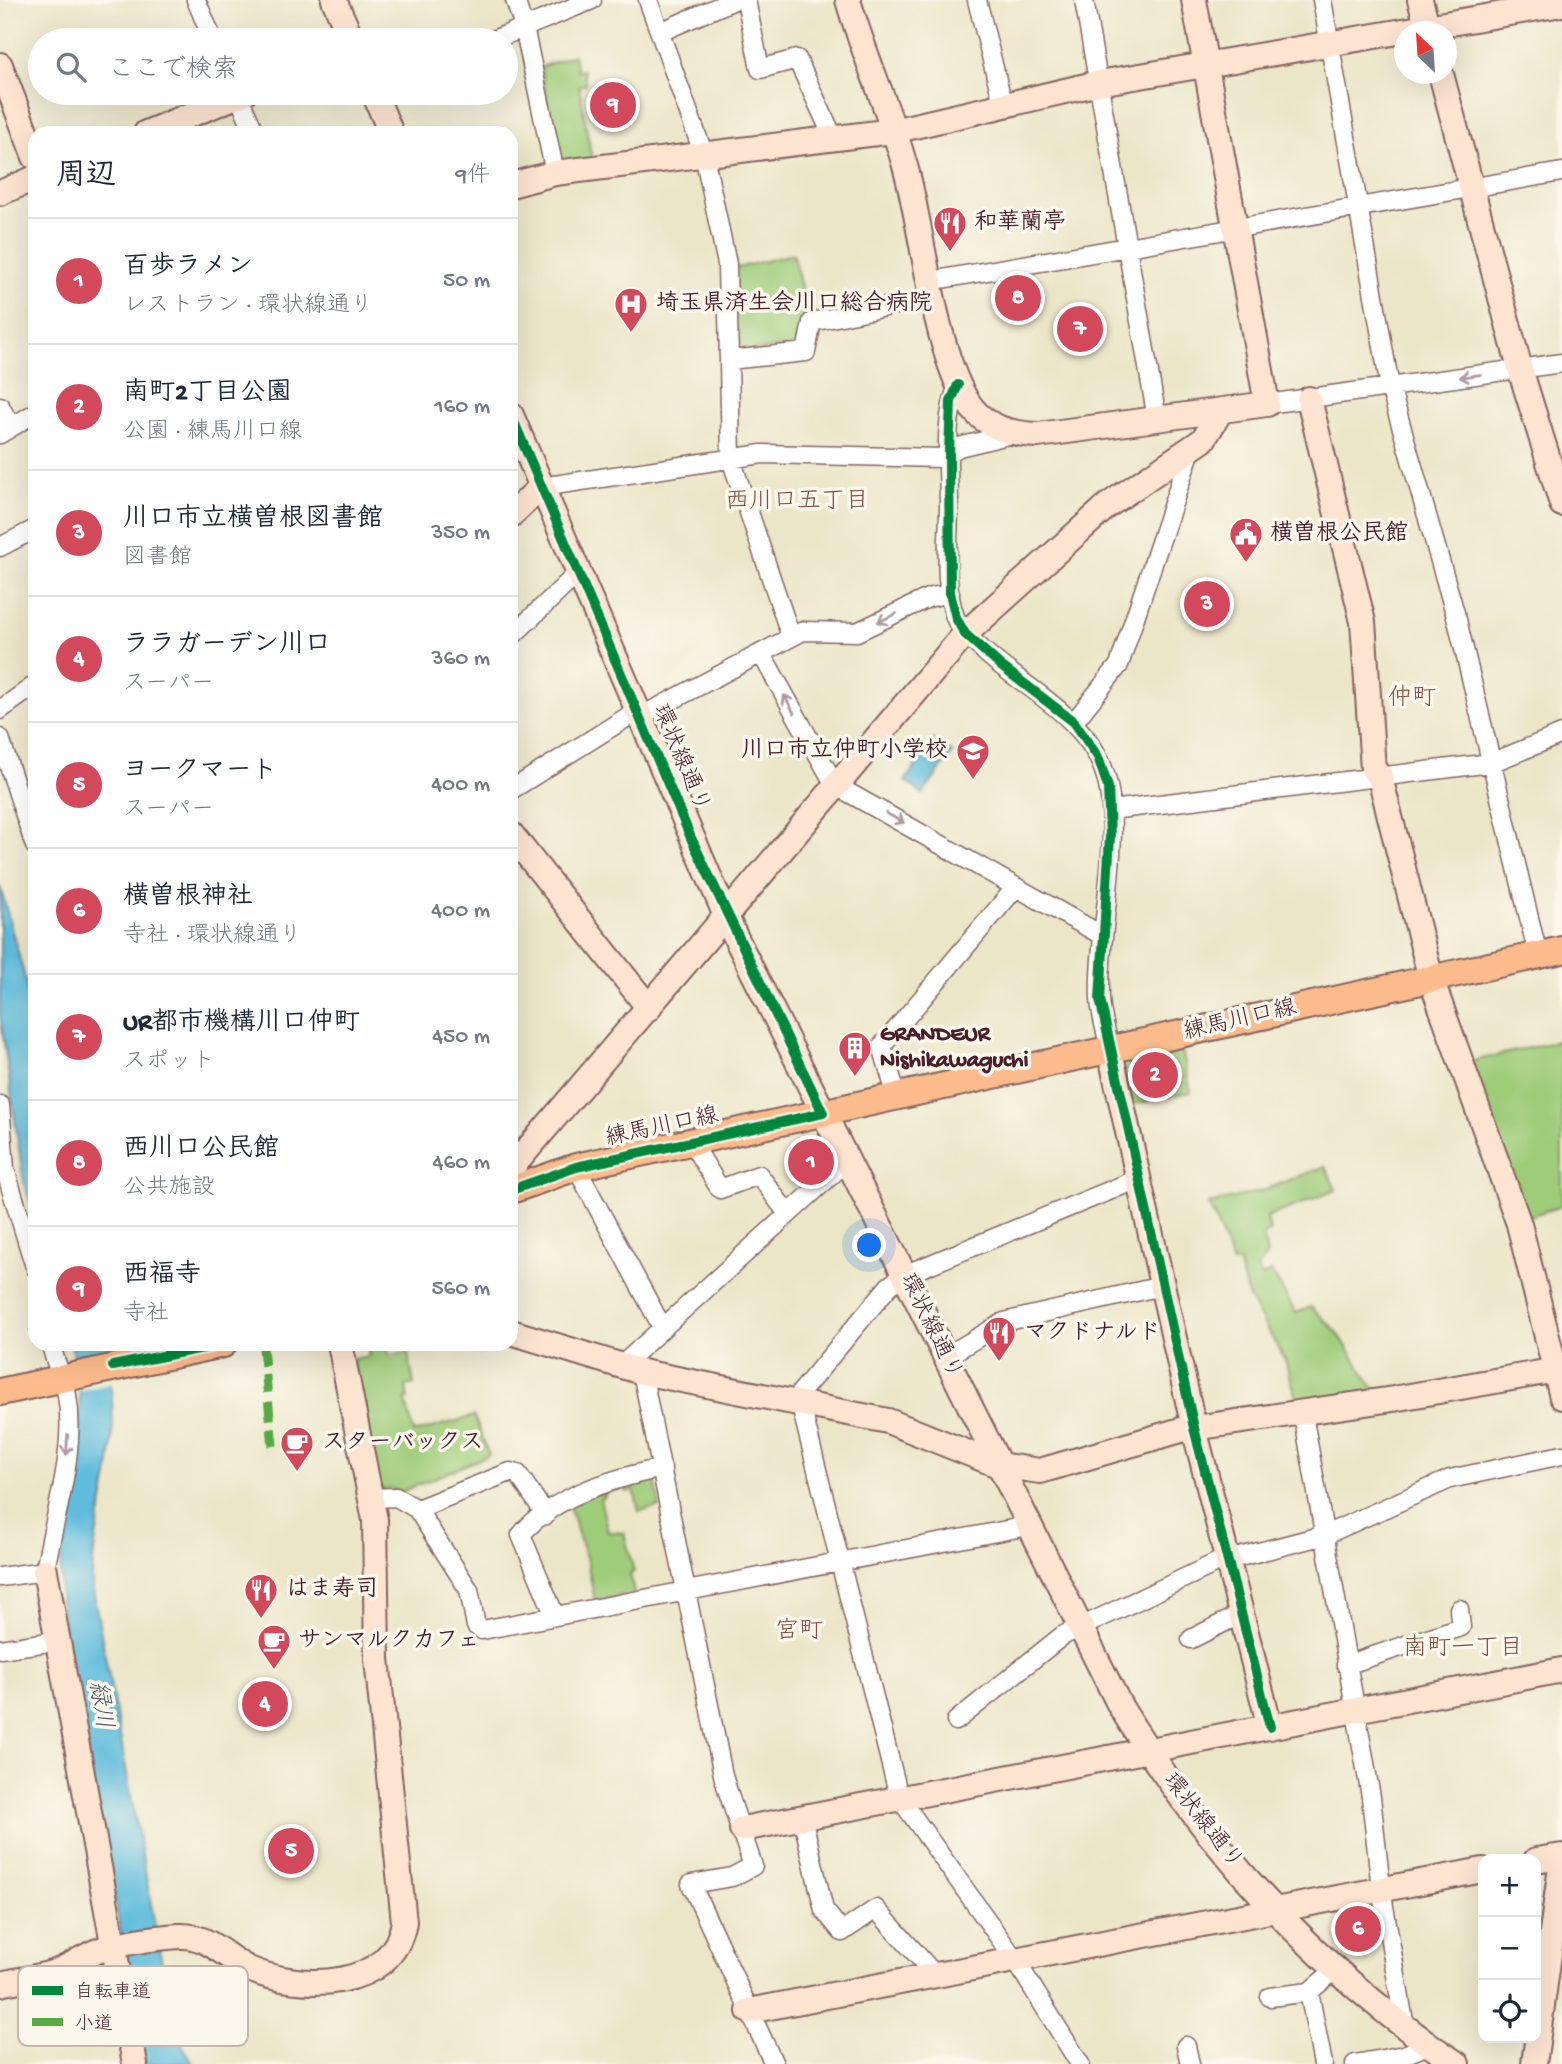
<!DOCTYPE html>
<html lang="ja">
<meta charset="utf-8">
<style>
:root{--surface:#fff;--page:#f2f2f3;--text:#1f2937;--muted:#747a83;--line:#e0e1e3;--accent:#d1495b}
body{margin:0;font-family:"Gochi Hand","Klee One",sans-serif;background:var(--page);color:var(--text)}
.controls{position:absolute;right:21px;bottom:21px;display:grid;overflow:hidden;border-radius:14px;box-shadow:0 7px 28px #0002}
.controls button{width:63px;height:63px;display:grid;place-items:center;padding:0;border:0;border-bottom:2px solid var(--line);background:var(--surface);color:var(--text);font:35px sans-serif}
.compass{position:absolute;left:1394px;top:21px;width:63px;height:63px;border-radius:50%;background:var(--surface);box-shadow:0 7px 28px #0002;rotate:335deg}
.you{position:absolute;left:870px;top:1246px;width:24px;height:24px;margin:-18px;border:5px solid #fff;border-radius:50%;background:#1a73e8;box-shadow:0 0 0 10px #1a73e833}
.badge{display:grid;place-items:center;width:46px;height:46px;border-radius:50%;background:var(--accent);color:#fff;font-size:23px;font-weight:700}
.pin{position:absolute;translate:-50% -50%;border:4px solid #fff;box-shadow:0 2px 7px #0006}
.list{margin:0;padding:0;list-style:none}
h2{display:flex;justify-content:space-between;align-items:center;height:91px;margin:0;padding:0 28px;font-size:30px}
h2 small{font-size:23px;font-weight:400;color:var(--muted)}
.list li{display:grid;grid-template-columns:46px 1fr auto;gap:21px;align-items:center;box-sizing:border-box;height:126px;padding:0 28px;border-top:2px solid var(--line)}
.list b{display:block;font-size:26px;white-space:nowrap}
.list p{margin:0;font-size:23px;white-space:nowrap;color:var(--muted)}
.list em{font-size:23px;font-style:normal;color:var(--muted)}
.icon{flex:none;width:38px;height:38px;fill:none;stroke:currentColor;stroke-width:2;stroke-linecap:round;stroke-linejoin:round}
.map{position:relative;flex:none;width:1562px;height:2064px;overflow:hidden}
.search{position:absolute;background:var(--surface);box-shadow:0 7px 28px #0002;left:28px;top:28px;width:490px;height:77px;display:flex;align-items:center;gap:18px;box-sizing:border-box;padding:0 24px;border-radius:38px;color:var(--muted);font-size:26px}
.panel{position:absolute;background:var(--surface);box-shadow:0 7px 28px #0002;left:28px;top:126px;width:490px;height:1225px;border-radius:21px}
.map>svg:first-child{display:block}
</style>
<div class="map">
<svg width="1562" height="2064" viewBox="0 0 1562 2064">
<rect width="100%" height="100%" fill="#fbf7ec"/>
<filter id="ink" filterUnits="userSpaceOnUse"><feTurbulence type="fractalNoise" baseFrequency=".0143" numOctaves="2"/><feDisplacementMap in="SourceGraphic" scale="14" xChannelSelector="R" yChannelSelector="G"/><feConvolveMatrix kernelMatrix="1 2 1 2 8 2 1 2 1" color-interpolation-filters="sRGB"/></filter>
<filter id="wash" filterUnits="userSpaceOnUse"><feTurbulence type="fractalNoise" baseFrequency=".00686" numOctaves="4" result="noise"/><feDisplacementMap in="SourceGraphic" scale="28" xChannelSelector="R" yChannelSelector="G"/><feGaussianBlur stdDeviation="1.57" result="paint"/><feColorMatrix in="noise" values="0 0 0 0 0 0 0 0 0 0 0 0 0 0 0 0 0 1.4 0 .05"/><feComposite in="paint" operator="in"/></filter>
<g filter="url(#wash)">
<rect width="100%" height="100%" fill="#ece6c9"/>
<path fill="#9fcc79" stroke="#747652" stroke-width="2" d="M574,55l3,16 6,-1 3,14 -7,2 13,74 -32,3 -19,-96z
M793,254l16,66 -6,25 -68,8 -2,-84z
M1562,1040v166l-39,12 -54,-156z
M1181,1045l10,47 -61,13 -10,-47z
M1325,1166l11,24 -69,27 3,15 -7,3 4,20 -10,13 5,9 9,-6 25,42 15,-6 27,26 38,59 -77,13 -14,-45 -37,-64 -10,-34 -5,1 -24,-59 53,-13z
M367,1344h19l3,11 19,-2 6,31 -8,2 2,13h-3l9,34 60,-17 15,39 -88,37 -11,-4 -12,2 -25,-131 16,-3z
M654,1475l6,32 -21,4 -5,-21 -7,2 -2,-5 -21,6 1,4 -5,2 8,33 16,1 10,39 -4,2 4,19 -39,8 -8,-40 -19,-58z"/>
<path fill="#5ebcdc" stroke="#546e84" stroke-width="2" d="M934,740l18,13 -29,41 -18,-13z
M0,886l26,96 9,64v177l-12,-46 -23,-163z
M71,1344h36l1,3c3,36 7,72 3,109 -5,43 -20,85 -19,129l78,422 11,36 12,21h-48l-85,-461c1,-17 0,-36 2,-54 9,-67 30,-139 9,-205z"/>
<path fill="#ece6c9" d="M112,1349l2,34 -38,8 -5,-34z"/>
</g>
<g filter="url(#ink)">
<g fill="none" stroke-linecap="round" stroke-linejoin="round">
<defs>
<path id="street" d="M196,0l17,40
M515,0l9,27 31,146
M648,0l56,155 23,109 4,195 60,178
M746,0l14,69 37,-10 37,80
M977,0l26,104
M1084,0l73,419
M1322,0l68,387 67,233 81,335
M660,32l74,-32
M493,40l99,-40
M237,93l18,40
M930,281l632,-109
M729,360l77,-8 6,-30 122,-25
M958,385c-15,37 -9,82 -9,121 0,35 -6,77 6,111 6,15 19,25 31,36 40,36 100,64 118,118 21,60 -7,162 -4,228 1,17 7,35 10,52
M1267,404l295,-41
M0,406l11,21
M0,434l35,-21
M541,487l221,-33 180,4 17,-11 53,-13
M0,547l35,-18
M511,637l67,-64
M761,653l74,132 268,151
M0,710l35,-25
M640,717l163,-86 54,1 71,-34 22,-5
M1074,722l45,-57 72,-215
M0,738l35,108
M511,790l126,-79
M1111,810l380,-47 71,-29
M897,1097l-15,-51 134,-159
M0,1105l5,64 30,98
M692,1143l28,46 39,-14 29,39
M576,1167l86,160
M945,1357l59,-35 158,-36
M622,1365l225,-204
M642,1372l81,403c9,32 20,60 30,91l-21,11 -41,7 83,180
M1303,1414l68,383 10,92 24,138
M371,1498l25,-1 21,12 52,81 7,36 6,4 546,-104
M417,1509l93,-37 8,2 28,41
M0,1577l45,-6c9,-56 32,-119 22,-176 -3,-17 -13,-33 -16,-51
M555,1616l-34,-81c31,-39 94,-57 141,-67
M1191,1639l50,-25
M0,1649l56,-8
M1346,1665l115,-38 -2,-18
M956,1721l106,-85 154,-73 109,-28 125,-56 112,-24
M802,1816l22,94 18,22 34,-23 60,67
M1270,1997l39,-5
M1186,2046l4,18
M1080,2064l-64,-103 -117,-164 -99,-395 1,-10 88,-106 15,-11 234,-96
M1323,2064l-14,-72 27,-23
M1355,2064l49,-9 24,-10"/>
<path id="secondary" d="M334,0l18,40
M848,0c17,60 45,117 60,177 15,59 29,187 64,231 17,21 41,26 66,27l229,-31 -73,-404
M1420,0l9,32
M0,65l35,92
M1441,74l79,295 42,135
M374,93l17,40
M146,133l98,-40
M511,185l44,-12 338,-42 206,-48 463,-79
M0,193l35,-15
M1309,399l54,223 10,147 7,8 51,202 88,245 43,173
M511,415l221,515 388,776c86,141 199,266 337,358
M511,515l30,-28
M511,834l138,174
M1110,1051l84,377 76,299
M515,1188l-4,-9 4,-15 450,-530 142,-128 96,-66 17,-28
M511,1332l131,40 246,49 110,44 42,6 141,-41 212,-31 169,-30
M45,1571l90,493
M742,1829l820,-159
M1536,1860l26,-4
M0,1984c17,-4 35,-6 52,-11 17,-5 31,-17 48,-23 24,-8 53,-12 79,-14 29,-2 45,21 70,33 51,22 144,22 155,-47l-27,-263 -2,-139 -35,-176
M749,2011l734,-141
M1534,2064l28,-205"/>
<path id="primary" d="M511,1190l65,-23 986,-217
M0,1392l223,-48"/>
</defs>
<use href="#street" stroke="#836562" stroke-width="21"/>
<use href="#secondary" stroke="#836562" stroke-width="28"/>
<use href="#primary" stroke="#836562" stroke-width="30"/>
<use href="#street" stroke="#fff" stroke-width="18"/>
<use href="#secondary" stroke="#fde4d1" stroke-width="24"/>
<use href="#primary" stroke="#fbbb8c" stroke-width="26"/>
<path stroke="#57aa44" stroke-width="9" stroke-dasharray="18 9" stroke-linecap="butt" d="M263,1348l10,98"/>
<defs>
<path id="cycleway" d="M958,385l-7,16 -2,52 1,140 6,25 9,16 36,32 73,56 24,35 10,30 2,50 -10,162 94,429 76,299
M511,415l180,423 132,275 -247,54 -65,23
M113,1366l110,-22"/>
</defs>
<use href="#cycleway" stroke="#fbf7ec" stroke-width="15"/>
<use href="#cycleway" stroke="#00873e" stroke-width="10"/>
</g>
<defs><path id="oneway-shaft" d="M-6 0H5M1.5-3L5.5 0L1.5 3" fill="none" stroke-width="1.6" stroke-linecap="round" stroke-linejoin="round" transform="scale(1.75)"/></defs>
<g stroke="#ae9aa0">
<use href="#oneway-shaft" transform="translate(1470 376) rotate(172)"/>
<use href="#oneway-shaft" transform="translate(887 618) rotate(154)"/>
<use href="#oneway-shaft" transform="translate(789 704) rotate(-119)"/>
<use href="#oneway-shaft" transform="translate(895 818) rotate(29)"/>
<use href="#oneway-shaft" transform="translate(67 1445) rotate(94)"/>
</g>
</g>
<defs>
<symbol id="restaurant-pin" viewBox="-11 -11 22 30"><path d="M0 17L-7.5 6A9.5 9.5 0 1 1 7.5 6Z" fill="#d1495b" stroke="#fbf7ec"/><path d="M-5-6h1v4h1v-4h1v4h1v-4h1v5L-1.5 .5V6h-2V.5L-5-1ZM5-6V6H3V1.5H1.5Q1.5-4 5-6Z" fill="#fff"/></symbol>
<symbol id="hospital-pin" viewBox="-11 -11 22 30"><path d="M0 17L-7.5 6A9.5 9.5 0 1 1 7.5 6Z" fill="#d1495b" stroke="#fbf7ec"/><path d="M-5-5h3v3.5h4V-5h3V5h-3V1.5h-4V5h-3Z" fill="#fff"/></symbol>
<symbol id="civic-pin" viewBox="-11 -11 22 30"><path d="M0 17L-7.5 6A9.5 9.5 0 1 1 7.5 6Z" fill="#d1495b" stroke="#fbf7ec"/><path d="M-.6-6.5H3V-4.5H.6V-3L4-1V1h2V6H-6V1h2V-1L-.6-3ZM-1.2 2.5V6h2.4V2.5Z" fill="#fff"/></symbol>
<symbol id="school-pin" viewBox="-11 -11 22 30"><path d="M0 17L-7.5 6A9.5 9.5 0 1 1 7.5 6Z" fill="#d1495b" stroke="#fbf7ec"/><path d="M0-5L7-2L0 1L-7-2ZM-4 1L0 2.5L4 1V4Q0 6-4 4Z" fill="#fff"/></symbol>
<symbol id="building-pin" viewBox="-11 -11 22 30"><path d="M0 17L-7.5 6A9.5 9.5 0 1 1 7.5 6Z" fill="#d1495b" stroke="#fbf7ec"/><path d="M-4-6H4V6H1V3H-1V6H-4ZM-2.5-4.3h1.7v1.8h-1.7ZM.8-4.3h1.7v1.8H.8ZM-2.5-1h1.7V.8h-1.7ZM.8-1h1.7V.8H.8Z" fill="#fff"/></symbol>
<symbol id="cafe-pin" viewBox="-11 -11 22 30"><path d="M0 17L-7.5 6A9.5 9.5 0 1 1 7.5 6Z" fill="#d1495b" stroke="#fbf7ec"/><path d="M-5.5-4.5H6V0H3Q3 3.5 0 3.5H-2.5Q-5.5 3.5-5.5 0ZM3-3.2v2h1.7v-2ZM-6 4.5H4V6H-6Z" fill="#fff"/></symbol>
</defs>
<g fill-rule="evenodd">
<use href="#restaurant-pin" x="931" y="204" width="38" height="52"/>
<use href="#hospital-pin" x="612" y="285" width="38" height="52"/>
<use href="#civic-pin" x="1227" y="515" width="38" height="52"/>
<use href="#school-pin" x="954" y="732" width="38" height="52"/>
<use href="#building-pin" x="836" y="1029" width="38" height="52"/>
<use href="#restaurant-pin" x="980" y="1314" width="38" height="52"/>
<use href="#cafe-pin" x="278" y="1424" width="38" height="52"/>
<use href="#restaurant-pin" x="242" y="1571" width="38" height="52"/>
<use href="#cafe-pin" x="255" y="1622" width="38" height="52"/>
</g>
<g text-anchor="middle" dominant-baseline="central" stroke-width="7" stroke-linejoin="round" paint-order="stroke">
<g font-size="23" font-weight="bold" fill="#4a1f2b" stroke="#fbf7ec" text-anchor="start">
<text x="974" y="223">和華蘭亭</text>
<text x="656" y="304">埼玉県済生会川口総合病院</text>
<text x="1270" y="534">横曽根公民館</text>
<text x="948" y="751" text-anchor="end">川口市立仲町小学校</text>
<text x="880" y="1035">GRANDEUR<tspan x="880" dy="26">Nishikawaguchi</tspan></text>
<text x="1024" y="1333">マクドナルド</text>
<text x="322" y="1443">スターバックス</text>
<text x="286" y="1590">はま寿司</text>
<text x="298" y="1641">サンマルクカフェ</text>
</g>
<g font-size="23" fill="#4a1f2b" stroke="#fbf7ec">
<text transform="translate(680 759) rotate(67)">環状線通り</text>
<text transform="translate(1240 1021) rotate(-13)">練馬川口線</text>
<text transform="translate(662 1128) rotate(-12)">練馬川口線</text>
<text transform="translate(930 1327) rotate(64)">環状線通り</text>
<text transform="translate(1202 1822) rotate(52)">環状線通り</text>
</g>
<g font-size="24" fill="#835147" stroke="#fbf7ec">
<text x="797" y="502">西川口五丁目</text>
<text x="1412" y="699">仲町</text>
<text x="799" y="1632">宮町</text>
<text x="1463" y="1649">南町一丁目</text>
</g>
<g font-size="24" font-style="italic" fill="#515669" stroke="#fbf7ec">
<text transform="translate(99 1705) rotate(81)">緑川</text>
</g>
</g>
<rect x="18" y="1966" width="230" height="80" rx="10" fill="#fbf7ec" stroke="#c6b6b2" stroke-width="2"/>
<rect x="32" y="1986" width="31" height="9" fill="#00873e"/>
<rect x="32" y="2018" width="31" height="8" fill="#57aa44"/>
<g font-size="19" fill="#4a1f2b">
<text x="75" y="1997">自転車道</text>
<text x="75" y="2029">小道</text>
</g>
</svg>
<div class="controls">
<button>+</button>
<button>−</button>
<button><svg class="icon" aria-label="locate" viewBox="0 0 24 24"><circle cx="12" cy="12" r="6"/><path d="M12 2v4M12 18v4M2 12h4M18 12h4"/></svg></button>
</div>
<svg class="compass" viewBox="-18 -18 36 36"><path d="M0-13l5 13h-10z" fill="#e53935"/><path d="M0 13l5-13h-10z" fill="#747a83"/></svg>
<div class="you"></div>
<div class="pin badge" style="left:811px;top:1162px">1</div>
<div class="pin badge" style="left:1155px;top:1075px">2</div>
<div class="pin badge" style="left:1207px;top:604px">3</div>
<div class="pin badge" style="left:265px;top:1704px">4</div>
<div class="pin badge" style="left:291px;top:1851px">5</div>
<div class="pin badge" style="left:1358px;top:1929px">6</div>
<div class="pin badge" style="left:1080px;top:329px">7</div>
<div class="pin badge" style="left:1018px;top:298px">8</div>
<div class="pin badge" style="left:613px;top:105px">9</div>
<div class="search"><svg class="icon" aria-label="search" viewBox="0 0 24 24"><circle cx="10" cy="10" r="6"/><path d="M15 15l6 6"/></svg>ここで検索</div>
<section class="panel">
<h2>周辺<small>9件</small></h2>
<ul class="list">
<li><span class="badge">1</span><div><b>百歩ラメン</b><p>レストラン · 環状線通り</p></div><em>50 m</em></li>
<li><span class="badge">2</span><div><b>南町2丁目公園</b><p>公園 · 練馬川口線</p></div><em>160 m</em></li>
<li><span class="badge">3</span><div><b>川口市立横曽根図書館</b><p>図書館</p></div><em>350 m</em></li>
<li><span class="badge">4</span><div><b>ララガーデン川口</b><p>スーパー</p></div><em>360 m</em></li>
<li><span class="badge">5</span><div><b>ヨークマート</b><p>スーパー</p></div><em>400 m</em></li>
<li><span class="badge">6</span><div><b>横曽根神社</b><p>寺社 · 環状線通り</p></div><em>400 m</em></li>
<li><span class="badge">7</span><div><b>UR都市機構川口仲町</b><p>スポット</p></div><em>450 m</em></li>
<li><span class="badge">8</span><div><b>西川口公民館</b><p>公共施設</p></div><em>460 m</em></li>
<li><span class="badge">9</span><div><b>西福寺</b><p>寺社</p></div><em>560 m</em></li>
</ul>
</section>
</div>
